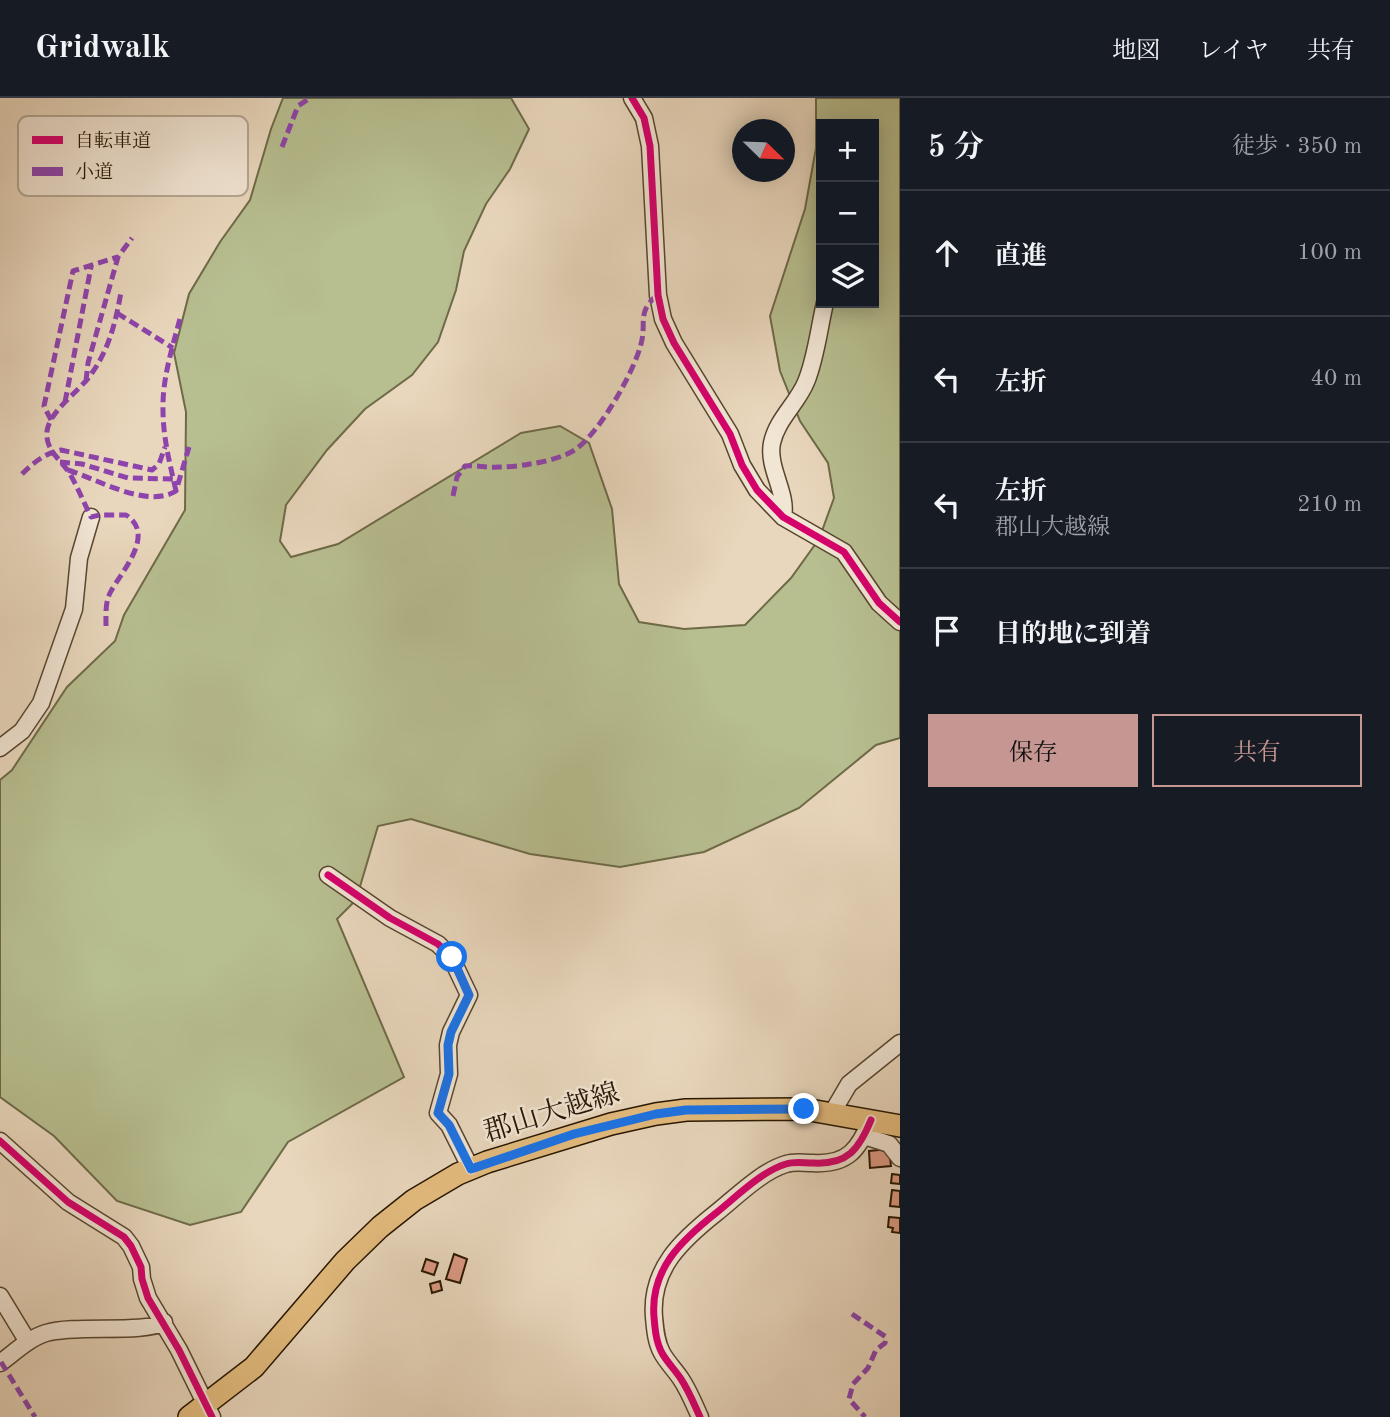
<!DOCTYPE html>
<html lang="ja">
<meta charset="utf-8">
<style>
:root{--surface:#171b24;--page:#20242c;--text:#f1f3f6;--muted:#9ea1a6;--line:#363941;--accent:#c59692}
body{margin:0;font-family:"Old Standard TT","Noto Serif JP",serif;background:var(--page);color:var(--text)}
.controls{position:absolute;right:21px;top:21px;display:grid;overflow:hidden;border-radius:0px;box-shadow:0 4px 18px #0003}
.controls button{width:63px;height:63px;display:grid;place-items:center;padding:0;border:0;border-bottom:2px solid var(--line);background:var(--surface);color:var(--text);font:35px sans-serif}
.compass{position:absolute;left:732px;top:21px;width:63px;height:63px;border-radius:50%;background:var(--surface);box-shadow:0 4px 18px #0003;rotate:113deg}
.stop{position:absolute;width:21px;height:21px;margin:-16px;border:5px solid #1a73e8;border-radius:50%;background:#fff}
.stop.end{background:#1a73e8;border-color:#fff;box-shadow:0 2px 7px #0008}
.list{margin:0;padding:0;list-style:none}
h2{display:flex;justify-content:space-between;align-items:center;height:91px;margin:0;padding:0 28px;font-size:30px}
h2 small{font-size:23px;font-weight:400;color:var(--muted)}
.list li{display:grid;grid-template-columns:46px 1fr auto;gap:21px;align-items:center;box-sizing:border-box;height:126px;padding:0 28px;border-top:2px solid var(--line)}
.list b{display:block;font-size:26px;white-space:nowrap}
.list p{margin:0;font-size:23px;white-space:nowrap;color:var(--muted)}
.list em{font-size:23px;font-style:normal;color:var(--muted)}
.actions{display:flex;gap:14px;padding:21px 28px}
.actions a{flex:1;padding:16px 0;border:2px solid var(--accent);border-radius:0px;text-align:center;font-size:24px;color:var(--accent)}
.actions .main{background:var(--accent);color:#111}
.icon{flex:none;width:38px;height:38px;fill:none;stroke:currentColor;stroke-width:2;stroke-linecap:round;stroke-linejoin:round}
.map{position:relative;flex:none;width:900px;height:1319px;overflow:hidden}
header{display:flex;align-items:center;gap:42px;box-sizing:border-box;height:98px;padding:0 35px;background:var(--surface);border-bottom:2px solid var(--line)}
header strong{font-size:33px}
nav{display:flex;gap:38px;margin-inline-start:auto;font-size:24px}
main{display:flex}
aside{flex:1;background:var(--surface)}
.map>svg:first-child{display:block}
</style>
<header>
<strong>Gridwalk</strong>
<nav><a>地図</a><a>レイヤ</a><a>共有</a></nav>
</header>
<main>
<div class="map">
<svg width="900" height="1319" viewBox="0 0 900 1319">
<rect width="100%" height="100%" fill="#e9d7bd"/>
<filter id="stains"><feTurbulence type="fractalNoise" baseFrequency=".00286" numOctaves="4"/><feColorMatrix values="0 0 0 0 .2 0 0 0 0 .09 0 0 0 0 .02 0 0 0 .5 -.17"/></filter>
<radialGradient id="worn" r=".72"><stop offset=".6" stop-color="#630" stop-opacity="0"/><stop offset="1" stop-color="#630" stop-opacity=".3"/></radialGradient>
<path fill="#b7be90" stroke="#6e6a48" stroke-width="2" fill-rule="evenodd" d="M283,0h228l18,31 -19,40 -24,35 -22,47 -8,39 -18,52 -26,33 -47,34 -38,41 -41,55 -6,36 11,16 47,-13 183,-111 39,-7 29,17 23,66 7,75 20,38 45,7 61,-4 46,-47 28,-39 15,-41 -6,-35 -28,-42 -20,-50 -10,-55 35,-107 11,-61v-50h84v640l-24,7 -77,63 -95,44 -84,15 -90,-13 -119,-35 -33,7 -22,74 -19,19 67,158 -116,65 -47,70 -51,13 -73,-24 -63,-65 -54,-39v-317l12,-10 55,-83 48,-46 9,-26 61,-105 1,-98 -12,-59 15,-59 31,-52 30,-42 21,-71zM821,26h53v179h-53z"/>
<path fill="#dd9a84" stroke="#261500" stroke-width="2" d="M889,1051l2,17 -21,2 -1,-17z
M892,1076l8,1v9l-9,-1z
M892,1092l8,1v16l-10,-1z
M889,1119l11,1v15l-8,-1 1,-4 -5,-1z
M454,1156l13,5 -7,24 -14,-4z
M426,1161l12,4 -4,12 -12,-4z
M440,1183l2,9 -10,3 -2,-9z"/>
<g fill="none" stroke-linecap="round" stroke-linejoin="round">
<defs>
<path id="minor" d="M632,0l12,20 6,28 8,149 5,24 11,24 56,91 12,31 15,25 26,27 61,35 35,51 21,19
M783,419c5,-24 -16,-49 -11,-74 5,-24 25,-39 34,-61 10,-24 13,-54 19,-79
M0,650l22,-17 19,-28 33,-94 5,-51 12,-41
M328,777l62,43 48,26 13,13 18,38 -18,37 -3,13 1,29 -11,39 11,12 22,44
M832,1015l17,-29 51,-41
M864,1038l25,8 11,14
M0,1043l68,61 56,35 7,9 10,21 1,12 6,19 31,52 33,67
M0,1198l28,46
M0,1265c14,-10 29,-25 46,-30 29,-9 98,1 118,-11
M700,1319c-6,-13 -11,-26 -19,-38 -6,-9 -14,-17 -19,-26 -6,-11 -7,-24 -8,-36 -4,-48 28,-77 62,-104 20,-16 46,-42 70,-49 9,-3 17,-1 27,-1 35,2 46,-14 58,-43"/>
<path id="major" d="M189,1319l65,-50 91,-106 35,-34 34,-27 44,-26 29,-12 124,-38 45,-10 30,-4 118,-1 96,17"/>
</defs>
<use href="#minor" stroke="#57462f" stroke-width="19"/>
<use href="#major" stroke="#261500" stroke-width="24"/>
<use href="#minor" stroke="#f1e5d4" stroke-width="16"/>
<use href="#major" stroke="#e4bc7e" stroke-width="21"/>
<path stroke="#8e44ad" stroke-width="5" stroke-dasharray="10 5" stroke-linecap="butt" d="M282,49l16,-41 12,-8
M117,215l56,35
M86,283l2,-18 30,-106 14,-19
M65,304l26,-135
M51,322l-7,-14 29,-135 45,-14
M60,364l22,2 46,14 45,1
M68,372c29,9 79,39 108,21l13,-44
M22,376c11,-11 23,-21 39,-24l91,20 7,-6 6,-17
M176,393c-6,-27 -13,-53 -13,-81 -1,-31 10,-65 18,-95
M453,398l4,-19 8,-11c11,-1 22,2 33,1 10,0 22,-1 32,-3 14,-2 35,-7 46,-15 24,-17 58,-77 65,-105 6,-21 -5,-33 17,-49
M106,528c0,-11 -1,-23 4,-33 10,-20 47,-58 16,-78h-26l-9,2c-7,-14 -13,-29 -21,-43 -8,-13 -21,-21 -23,-36 -4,-24 33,-46 45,-65 17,-24 24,-52 29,-81
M852,1216l34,23 -1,6 -9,7 -8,18 -15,16 -4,15 16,18
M1,1264l34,55"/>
<defs>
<path id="cycleway" d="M632,0l12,20 6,28 8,149 5,24 11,24 56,91 12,31 15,25 26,27 61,35 35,51 21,19
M328,777l62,43 48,26 13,13 18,38 -18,37 -3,13 1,29 -11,39 11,12 22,44
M0,1043l68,61 56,35 7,9 10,21 1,12 6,19 31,52 33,67
M700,1319c-6,-13 -11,-26 -19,-38 -6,-9 -14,-17 -19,-26 -6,-11 -7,-24 -8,-36 -4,-48 28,-77 62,-104 20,-16 46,-42 70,-49 9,-3 17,-1 27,-1 35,2 46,-14 58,-43"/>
</defs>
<use href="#cycleway" stroke="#f1e5d4" stroke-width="11"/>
<use href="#cycleway" stroke="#d6006c" stroke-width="7"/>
</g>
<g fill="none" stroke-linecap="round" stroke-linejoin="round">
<path stroke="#1a73e8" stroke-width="9" d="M452,859l17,38 -18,37 -3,13 1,29 -11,39 11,12 22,44 103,-35 82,-20 30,-4 118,-1"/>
</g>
<g text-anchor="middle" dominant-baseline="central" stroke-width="5" stroke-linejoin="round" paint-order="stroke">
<g font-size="28" fill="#261500" stroke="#f1e5d4">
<text transform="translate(552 1016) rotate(-17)">郡山大越線</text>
</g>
</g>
<rect x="18" y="18" width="230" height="80" rx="10" fill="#f1e5d4" stroke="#b4a794" stroke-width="2"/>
<rect x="32" y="38" width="31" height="8" fill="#d6006c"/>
<rect x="32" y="69" width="31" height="9" fill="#8e44ad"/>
<g font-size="19" fill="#261500">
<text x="75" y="49">自転車道</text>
<text x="75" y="80">小道</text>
</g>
<rect width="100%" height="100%" filter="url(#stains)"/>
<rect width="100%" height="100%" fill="url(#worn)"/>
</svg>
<div class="controls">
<button>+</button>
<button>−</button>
<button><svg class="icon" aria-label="layers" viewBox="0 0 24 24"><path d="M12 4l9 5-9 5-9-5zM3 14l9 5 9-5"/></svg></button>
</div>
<svg class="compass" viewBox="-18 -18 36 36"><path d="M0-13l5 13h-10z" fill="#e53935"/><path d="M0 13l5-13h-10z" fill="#9ea1a6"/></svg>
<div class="stop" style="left:452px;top:859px"></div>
<div class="stop end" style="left:804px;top:1011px"></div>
</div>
<aside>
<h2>5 分<small>徒歩 · 350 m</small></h2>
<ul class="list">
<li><svg class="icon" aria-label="ahead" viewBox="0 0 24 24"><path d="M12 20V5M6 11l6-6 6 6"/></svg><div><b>直進</b></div><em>100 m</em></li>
<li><svg class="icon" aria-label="left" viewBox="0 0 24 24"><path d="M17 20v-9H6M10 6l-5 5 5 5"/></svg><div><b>左折</b></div><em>40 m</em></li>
<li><svg class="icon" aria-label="left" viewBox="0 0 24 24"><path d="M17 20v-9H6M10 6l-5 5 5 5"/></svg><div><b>左折</b><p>郡山大越線</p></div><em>210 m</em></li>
<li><svg class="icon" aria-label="arrive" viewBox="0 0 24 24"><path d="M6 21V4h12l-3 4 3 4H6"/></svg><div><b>目的地に到着</b></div></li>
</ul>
<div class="actions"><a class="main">保存</a><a>共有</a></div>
</aside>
</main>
